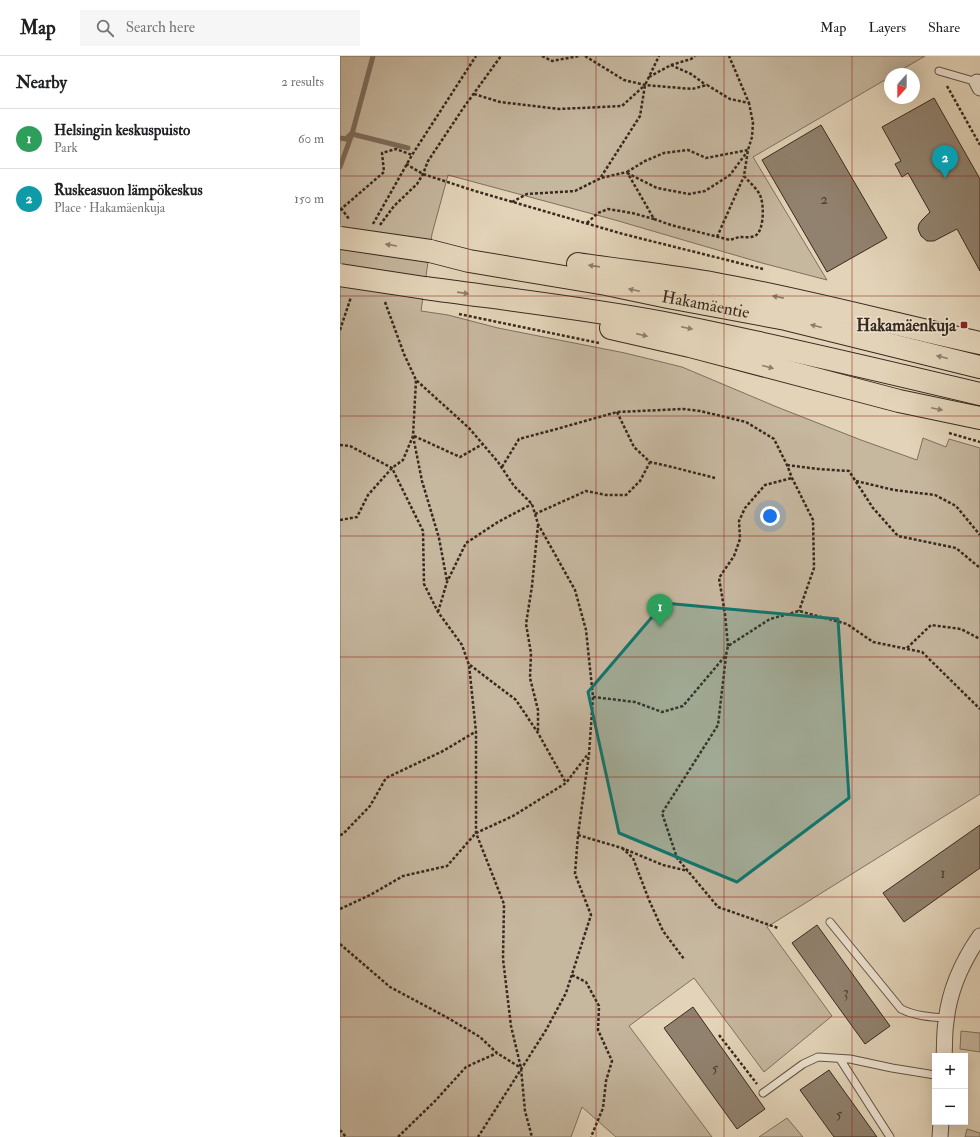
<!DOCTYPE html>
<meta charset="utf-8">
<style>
:root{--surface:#fff;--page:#f6f6f6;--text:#202124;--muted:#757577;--line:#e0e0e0;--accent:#ea580c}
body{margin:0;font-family:"IM FELL Double Pica",serif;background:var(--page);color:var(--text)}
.controls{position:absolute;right:12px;bottom:12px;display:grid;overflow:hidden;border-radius:0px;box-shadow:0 4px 16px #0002}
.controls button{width:36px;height:36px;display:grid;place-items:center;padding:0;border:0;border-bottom:1px solid var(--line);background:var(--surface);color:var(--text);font:20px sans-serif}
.compass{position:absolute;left:544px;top:12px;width:36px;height:36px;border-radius:50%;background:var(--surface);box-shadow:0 4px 16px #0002;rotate:201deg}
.you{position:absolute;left:430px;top:460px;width:14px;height:14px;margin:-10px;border:3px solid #fff;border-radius:50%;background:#1a73e8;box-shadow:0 0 0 6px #1a73e833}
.badge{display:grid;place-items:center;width:26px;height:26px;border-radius:50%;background:var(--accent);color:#fff;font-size:13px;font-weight:700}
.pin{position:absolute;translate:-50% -33px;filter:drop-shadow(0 1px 2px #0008)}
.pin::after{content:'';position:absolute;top:21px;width:14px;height:12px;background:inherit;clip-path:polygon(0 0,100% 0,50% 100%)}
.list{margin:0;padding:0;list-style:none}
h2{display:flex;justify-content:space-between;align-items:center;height:52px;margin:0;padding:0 16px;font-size:17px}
h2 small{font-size:13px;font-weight:400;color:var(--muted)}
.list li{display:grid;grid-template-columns:26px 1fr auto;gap:12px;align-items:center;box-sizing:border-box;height:60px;padding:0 16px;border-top:1px solid var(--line)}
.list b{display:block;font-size:15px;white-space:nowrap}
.list p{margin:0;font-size:13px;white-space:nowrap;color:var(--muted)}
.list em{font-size:13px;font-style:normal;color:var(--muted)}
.icon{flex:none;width:22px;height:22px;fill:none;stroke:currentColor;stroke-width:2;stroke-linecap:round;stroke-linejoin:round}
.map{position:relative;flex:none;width:640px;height:1081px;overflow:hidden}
header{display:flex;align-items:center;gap:24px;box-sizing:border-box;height:56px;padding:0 20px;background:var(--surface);border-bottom:1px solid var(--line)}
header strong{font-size:19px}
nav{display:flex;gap:22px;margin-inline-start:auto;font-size:14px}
.search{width:280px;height:36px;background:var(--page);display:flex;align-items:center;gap:10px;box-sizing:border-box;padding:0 14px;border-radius:0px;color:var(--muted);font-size:15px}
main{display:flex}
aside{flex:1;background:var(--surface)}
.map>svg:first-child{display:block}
</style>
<header>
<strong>Map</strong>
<div class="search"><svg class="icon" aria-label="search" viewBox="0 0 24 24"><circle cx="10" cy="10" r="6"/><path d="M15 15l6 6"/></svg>Search here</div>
<nav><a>Map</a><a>Layers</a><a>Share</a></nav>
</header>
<main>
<aside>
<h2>Nearby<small>2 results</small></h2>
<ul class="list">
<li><span class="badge" style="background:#2e9e5b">1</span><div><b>Helsingin keskuspuisto</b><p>Park</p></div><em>60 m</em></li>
<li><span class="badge" style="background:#0f9aa8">2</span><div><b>Ruskeasuon lämpökeskus</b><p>Place · Hakamäenkuja</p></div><em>150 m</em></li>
</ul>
</aside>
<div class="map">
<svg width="640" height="1081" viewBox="0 0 640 1081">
<rect width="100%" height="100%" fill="#e3d4b9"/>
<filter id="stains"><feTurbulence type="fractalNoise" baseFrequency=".005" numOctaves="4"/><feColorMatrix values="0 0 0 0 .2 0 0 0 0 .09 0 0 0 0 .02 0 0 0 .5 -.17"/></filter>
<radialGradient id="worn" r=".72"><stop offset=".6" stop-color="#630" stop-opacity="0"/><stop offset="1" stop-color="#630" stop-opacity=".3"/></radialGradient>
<path fill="#c6b79f" stroke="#7f705f" d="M0,0h585l-31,18h-4v3l-137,80 74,123 -65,-17 -147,-43 -167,-45 -16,59 -11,77 27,4 50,13 127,25 57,14 95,40 84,33 56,20 6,-22 23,9 3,-8 31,9v346l-213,133 65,89 -68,56 -70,-94 -65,48 83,111h-96l-34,-30 -11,30h-231z
M621,975l19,2v19l-20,-3z
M447,1062l16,19h-44z
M627,1073l13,4v4h-15z"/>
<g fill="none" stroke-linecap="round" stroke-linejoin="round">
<path stroke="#7c6d5c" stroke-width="5" d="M33,0l-21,78 56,14
M0,82l6,1 5,-5
M0,111l12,-33"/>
</g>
<path fill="#91826f" stroke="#382a1f" d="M594,42l46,81v92l-23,-42 -23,12h-7l-6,-5 -3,-7 1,-5 3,-4 8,-8 -22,-39 -6,4 -7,-13 6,-3 -19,-34z
M481,69l66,113 -60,34 -65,-112z
M640,769v43l-76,54 -21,-29z
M477,869l73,101 -25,18 -73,-101z
M353,951l72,102 -28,20 -73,-101z
M489,1014l48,67h-43l-34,-47z"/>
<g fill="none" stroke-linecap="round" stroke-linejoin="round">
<defs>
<path id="service" d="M599,15l38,11v-1
M490,866l71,87c14,7 30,8 45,9
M500,1003l50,78
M423,1037l40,-29 15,-7 32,2 42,9 43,7"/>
<path id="minor" d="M637,26l3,6
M604,1000c1,-11 0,-23 2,-34 3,-31 16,-60 34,-86
M600,1081l1,-15"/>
<g id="primary">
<path id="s1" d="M90,195l39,10 137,23 62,13 118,22 194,48"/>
<path d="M238,208c46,7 92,12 138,20 89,16 176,40 264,59"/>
<path d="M85,232c80,11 160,20 239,35 106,21 211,46 316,71"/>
<path d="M271,272l79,18 209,55 81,17"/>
</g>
</defs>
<use href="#service" stroke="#635446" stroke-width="9"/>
<use href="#minor" stroke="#635446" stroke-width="17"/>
<use href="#primary" stroke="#382a1f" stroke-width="24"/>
<path stroke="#382a1f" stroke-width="2.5" stroke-dasharray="3 2" stroke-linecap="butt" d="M202,0l10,5 27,-5
M245,0l39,24 21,5 47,4 15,-4 23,14 19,4 -20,-47
M331,9l20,9 15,11
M309,21l22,-12 20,-6 4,-3
M607,30l33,59
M134,38l26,8 59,7 63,-3 23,-21
M66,108l17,10 52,17 148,43 140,35
M287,116l18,-11 19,-8 24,-3 18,8 42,-8
M287,117l30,15 32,6 16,-3 25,-16 17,-23
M261,121l39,-61 5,-31 14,-29
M172,146l15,-8 48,-3 26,-13 26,-6 27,47 17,6 59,15c3,-1 6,-2 9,-3 5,0 11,1 16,-1 9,-5 9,-29 6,-38 -2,-8 -11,-15 -17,-22l4,-26 4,-13 1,-14 -4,-20
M1,152l8,11
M0,154l44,-38 -2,-19 14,-4 16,6
M247,167l11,-10 10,-4 24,4 22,6
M33,168l39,-69 64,-99
M40,169l14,-19 23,-22 6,-10 5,-13 36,-54 37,-51
M377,181l27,-61
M45,246l19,52 12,26 53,48 29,34 16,24 18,18 6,20 37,66 11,40 7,67 -4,57 -11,81 -3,39 16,41 -25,78 -20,37 -68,107
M119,258l140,29
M0,274l11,-33
M277,356l17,35 16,15 22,5 43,11
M609,377l31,9
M73,380l9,45 17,57 8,43
M74,380l46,21 23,-13
M0,389l10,1 42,22 31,63 1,53 14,28 24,33 7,20 7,67v101l28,71 -1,55 8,67 10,42 4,43 7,26
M447,409l31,4 31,2 24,37 25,28 58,12 24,20
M162,411l17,-28 34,-9 64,-18 66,-3 17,2 46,11 28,17 13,26 5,13 21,42 1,48 -15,43
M516,425l38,9 41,5 21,11 24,29
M195,458l51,-23 20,4h20l14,-14 10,-19
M0,464l17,-3 11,-22 24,-27 11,-8 10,-24 3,-56
M198,469l-6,61 -6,38 5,29 -1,25 8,32v23
M98,556l9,-30 19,-39 32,-21 34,-18
M388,590l-3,-32 -6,-36 15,-22 6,-17 -1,-18 6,-13 20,-23 27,-7
M567,592l24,-23 30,4 19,10
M386,600l-8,69 -56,88 15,45 41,49 60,21
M130,609l46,35 22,33 28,50
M253,641l42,5 27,10 21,-6 43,-51 2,-9 42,-27 29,-8 48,13 26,18 49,10 58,57
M0,779l3,-1 27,-28 16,-28 57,-27 32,-19
M238,779l44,13 41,17 25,6
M282,792l11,10 16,42 14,31 21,28
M0,853l30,-14 33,-19 44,-10 29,-33 37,-17 53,-33 22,-29
M0,888l50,43 58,31 32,19 17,16 24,15
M232,919l14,7 13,24 -1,24 14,31 -6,20 -3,27 -12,29
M379,979l38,49
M0,1074l6,7
M58,1081l37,-36 31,-34 31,-14"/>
<use href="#service" stroke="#ede3d2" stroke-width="7"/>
<use href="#minor" stroke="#ede3d2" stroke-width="15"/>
<use href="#primary" stroke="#e3d4b9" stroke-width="22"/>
<defs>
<path id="primary-bridge" d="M0,182l90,13
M0,219l85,13"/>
</defs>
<use href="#primary-bridge" stroke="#382a1f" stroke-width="24" stroke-linecap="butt"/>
<use href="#primary-bridge" stroke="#e3d4b9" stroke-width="22"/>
</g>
<defs><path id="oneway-solid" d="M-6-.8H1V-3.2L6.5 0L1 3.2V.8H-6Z"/></defs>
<g fill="#8e7f6c">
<use href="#oneway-solid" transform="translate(51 189) rotate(-171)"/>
<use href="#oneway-solid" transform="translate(254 210) rotate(-172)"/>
<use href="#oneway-solid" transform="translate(294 234) rotate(-168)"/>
<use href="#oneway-solid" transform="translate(123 237) rotate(8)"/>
<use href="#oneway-solid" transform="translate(438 241) rotate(-169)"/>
<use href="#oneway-solid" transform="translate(476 270) rotate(-166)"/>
<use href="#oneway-solid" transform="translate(347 272) rotate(12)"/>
<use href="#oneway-solid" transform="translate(302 279) rotate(13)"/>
<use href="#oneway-solid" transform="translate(602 301) rotate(-166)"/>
<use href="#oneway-solid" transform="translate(428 311) rotate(15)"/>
<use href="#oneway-solid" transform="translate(597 353) rotate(12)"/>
</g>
<path fill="#0f766e" fill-opacity="0.2" stroke="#0f766e" stroke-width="3" stroke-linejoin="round" d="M324,547l174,16 11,179 -112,84 -118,-49 -31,-141z"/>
<path fill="none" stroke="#8f2418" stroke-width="1" stroke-opacity="0.55" d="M128,0v1081M256,0v1081M384,0v1081M512,0v1081M0,120h640M0,240h640M0,360h640M0,480h640M0,601h640M0,721h640M0,841h640M0,961h640"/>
<rect fill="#8f2418" stroke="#ede3d2" stroke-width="1.5" x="620" y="265" width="8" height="8" rx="2"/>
<g text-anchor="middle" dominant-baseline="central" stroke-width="3" stroke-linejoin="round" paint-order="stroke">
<g font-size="15" fill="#4e4033">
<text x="484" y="143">2</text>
<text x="603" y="817">1</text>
<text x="506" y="936">3</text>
<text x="375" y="1012">5</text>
<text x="499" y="1058">5</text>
</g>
<g font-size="17" fill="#382a1f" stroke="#ede3d2">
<text stroke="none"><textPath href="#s1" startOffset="281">Hakamäentie</textPath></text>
</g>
<g font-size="17" font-weight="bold" fill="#382a1f" stroke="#ede3d2" text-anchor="end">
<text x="616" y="269">Hakamäenkuja</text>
</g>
</g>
<rect width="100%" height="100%" filter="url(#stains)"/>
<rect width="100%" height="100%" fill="url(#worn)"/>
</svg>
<div class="controls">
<button>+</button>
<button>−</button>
</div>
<svg class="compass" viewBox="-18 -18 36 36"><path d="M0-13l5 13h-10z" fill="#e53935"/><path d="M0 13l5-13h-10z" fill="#757577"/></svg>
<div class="you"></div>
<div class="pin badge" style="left:320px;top:571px;background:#2e9e5b">1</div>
<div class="pin badge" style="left:605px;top:122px;background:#0f9aa8">2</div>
</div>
</main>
